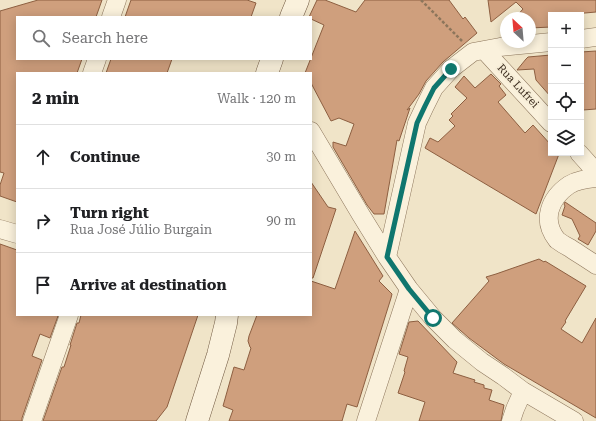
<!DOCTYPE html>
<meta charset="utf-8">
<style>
:root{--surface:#fff;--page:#f6f6f6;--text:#202124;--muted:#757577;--line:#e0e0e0}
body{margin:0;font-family:"Roboto Serif",serif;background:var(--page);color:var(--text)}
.controls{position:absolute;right:12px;top:12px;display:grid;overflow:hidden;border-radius:0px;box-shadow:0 2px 10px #0003}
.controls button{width:36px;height:36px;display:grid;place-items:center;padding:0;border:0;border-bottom:1px solid var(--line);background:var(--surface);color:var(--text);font:20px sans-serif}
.compass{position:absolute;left:500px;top:12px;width:36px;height:36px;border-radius:50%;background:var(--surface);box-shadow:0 2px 10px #0003;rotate:334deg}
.stop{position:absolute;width:12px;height:12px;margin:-9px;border:3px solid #0f766e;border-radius:50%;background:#fff}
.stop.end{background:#0f766e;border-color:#fff;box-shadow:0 1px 4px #0008}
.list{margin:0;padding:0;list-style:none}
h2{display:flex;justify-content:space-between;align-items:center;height:52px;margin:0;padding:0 16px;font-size:17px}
h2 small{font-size:13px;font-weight:400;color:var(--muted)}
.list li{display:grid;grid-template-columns:26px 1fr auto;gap:12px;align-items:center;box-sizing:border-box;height:64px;padding:0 16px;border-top:1px solid var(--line)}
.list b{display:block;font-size:15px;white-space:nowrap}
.list p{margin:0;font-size:13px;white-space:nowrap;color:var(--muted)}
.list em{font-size:13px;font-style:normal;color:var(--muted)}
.icon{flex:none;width:22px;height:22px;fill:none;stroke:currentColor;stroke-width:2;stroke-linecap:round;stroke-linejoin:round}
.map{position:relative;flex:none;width:596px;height:421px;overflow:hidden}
.search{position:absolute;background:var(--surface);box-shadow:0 2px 10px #0003;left:16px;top:16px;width:296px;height:44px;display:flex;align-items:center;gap:10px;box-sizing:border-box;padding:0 14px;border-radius:0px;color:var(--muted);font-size:15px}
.panel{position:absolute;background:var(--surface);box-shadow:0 2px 10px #0003;left:16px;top:72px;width:296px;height:244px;border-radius:0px}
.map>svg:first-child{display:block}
</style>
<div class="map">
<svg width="596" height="421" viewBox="0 0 596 421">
<rect width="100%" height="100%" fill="#f0e4c8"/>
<path fill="#cf9f7d" stroke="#8d5f41" d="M38,0h64l-6,17h-79v42h65l-5,14h-60v129l-17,-6v-11l4,-12 -4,-1v-161z
M131,0h116l9,3 -5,14h-126z
M317,0h8l31,12 9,-12h84l14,19 2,-2 12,16 -34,29 -17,19 -7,13 -12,16 3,-2 -11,33 -2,-1 -13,74h-10l-7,-9 -34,-58v-5l13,4 8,-22 -15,-6 -8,3 -20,-38v-10h-6l19,-48 -13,-6v-2h-2z
M488,0h108v12l-33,3h-12v12l-21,1v-10h-15l8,-9 -7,-7 -25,20z
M596,51v58l-13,1 -1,-12 -1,1v-47z
M551,55v42l-15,-17 -2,-11 -17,1 9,-11 2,-2z
M111,59h61l-5,14h-61z
M491,74l10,10 -2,2 7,9 -8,7 27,31 8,-8 18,20v8h7l1,1 -23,60 -111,-66 5,-10 8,4 17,-16 -6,-6 4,-4 -2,-2 16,-16 -12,-11 9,-11 11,12z
M311,182l17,25 8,2 -23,69h-2z
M565,202l31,21v8l-8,14 -10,-6 2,-3 -8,-17 -10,-4 3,-9 -1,-2z
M355,231l28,45 -4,5 13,13 -1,4 -34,109 -10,-3 -5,17h-113l4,-11 -10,-4 11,-39 10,3 7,-22 -1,-1 -2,-6 1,-5 8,-21h54v-34l24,8z
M0,244l17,6v65h38l3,1 -8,22 -10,-4 -8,22 10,4 -20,58v3h-22z
M539,259l5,3 1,-1 41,25 -21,35 1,1 -5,7 21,14 14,-25v100l-92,-54 -35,-26 -17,-15 37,-42 -3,-4 10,-3z
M81,315h117l-31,92 -11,14h-113l19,-54h2l7,-22h-1l7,-22h2z
M418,321l39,41 -4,11 22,7 -1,2 10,3v3l8,2 -3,10 15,5 -3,16h-82l6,-19 -27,-9 7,-21 -1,-1 4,-14 -9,-3 10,-32z"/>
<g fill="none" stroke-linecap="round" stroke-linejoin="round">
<defs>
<path id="minor" d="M111,17l6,-17
M581,39l15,-2
M484,50l67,73
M92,73l5,-14
M311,131l50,84 26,42 22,32 24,29 22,22 27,22 21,14 20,15 51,30
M579,153l17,19
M596,178c-9,1 -19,2 -27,7 -19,13 -28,35 -12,55 4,3 9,6 13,8 9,6 17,11 26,17
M0,229l17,5
M387,257l30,-134 8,-17 9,-18 17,-19 22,-17 27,-5 51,-5
M32,421l37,-106
M366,421l43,-132
M511,421l4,-12 8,-18"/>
<path id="secondary" d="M291,17l7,-17
M267,73l5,-14
M197,421l21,-66 8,-32 1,-8"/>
</defs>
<use href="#minor" stroke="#8d765c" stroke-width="19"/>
<use href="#secondary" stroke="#6f573f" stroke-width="23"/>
<path stroke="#8d765c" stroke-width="2.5" stroke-dasharray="3 2" stroke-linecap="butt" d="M421,0l41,41"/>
<use href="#minor" stroke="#faf1dc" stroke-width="18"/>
<use href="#secondary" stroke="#faf1dc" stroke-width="22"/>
</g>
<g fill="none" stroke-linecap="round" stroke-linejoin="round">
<path stroke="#0f766e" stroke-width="5" d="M433,318l-24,-29 -22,-32 30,-134 8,-17 9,-18 17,-19"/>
</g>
<g text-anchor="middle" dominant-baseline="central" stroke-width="4" stroke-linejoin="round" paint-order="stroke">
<g font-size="11" fill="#3d2e20" stroke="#f7eed8">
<text transform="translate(518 86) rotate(47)">Rua Lufrei</text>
</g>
</g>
</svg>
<div class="controls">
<button>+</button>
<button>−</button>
<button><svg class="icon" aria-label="locate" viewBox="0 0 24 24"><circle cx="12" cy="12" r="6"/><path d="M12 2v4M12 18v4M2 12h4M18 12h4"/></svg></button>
<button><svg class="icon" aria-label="layers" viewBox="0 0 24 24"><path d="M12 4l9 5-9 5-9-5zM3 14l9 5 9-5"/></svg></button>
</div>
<svg class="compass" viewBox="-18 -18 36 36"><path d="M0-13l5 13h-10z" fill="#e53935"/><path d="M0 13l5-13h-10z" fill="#757577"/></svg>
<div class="stop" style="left:433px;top:318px"></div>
<div class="stop end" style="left:451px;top:69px"></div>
<div class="search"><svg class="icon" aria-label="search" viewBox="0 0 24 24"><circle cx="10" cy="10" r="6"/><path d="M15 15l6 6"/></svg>Search here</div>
<section class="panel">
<h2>2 min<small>Walk · 120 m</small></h2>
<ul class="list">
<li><svg class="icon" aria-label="ahead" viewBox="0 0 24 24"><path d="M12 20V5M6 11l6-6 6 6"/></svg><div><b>Continue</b></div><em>30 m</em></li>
<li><svg class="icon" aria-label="right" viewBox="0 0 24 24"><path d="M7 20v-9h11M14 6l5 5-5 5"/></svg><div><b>Turn right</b><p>Rua José Júlio Burgain</p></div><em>90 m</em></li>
<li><svg class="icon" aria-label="arrive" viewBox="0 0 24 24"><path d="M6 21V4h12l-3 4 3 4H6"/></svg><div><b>Arrive at destination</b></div></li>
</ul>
</section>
</div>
